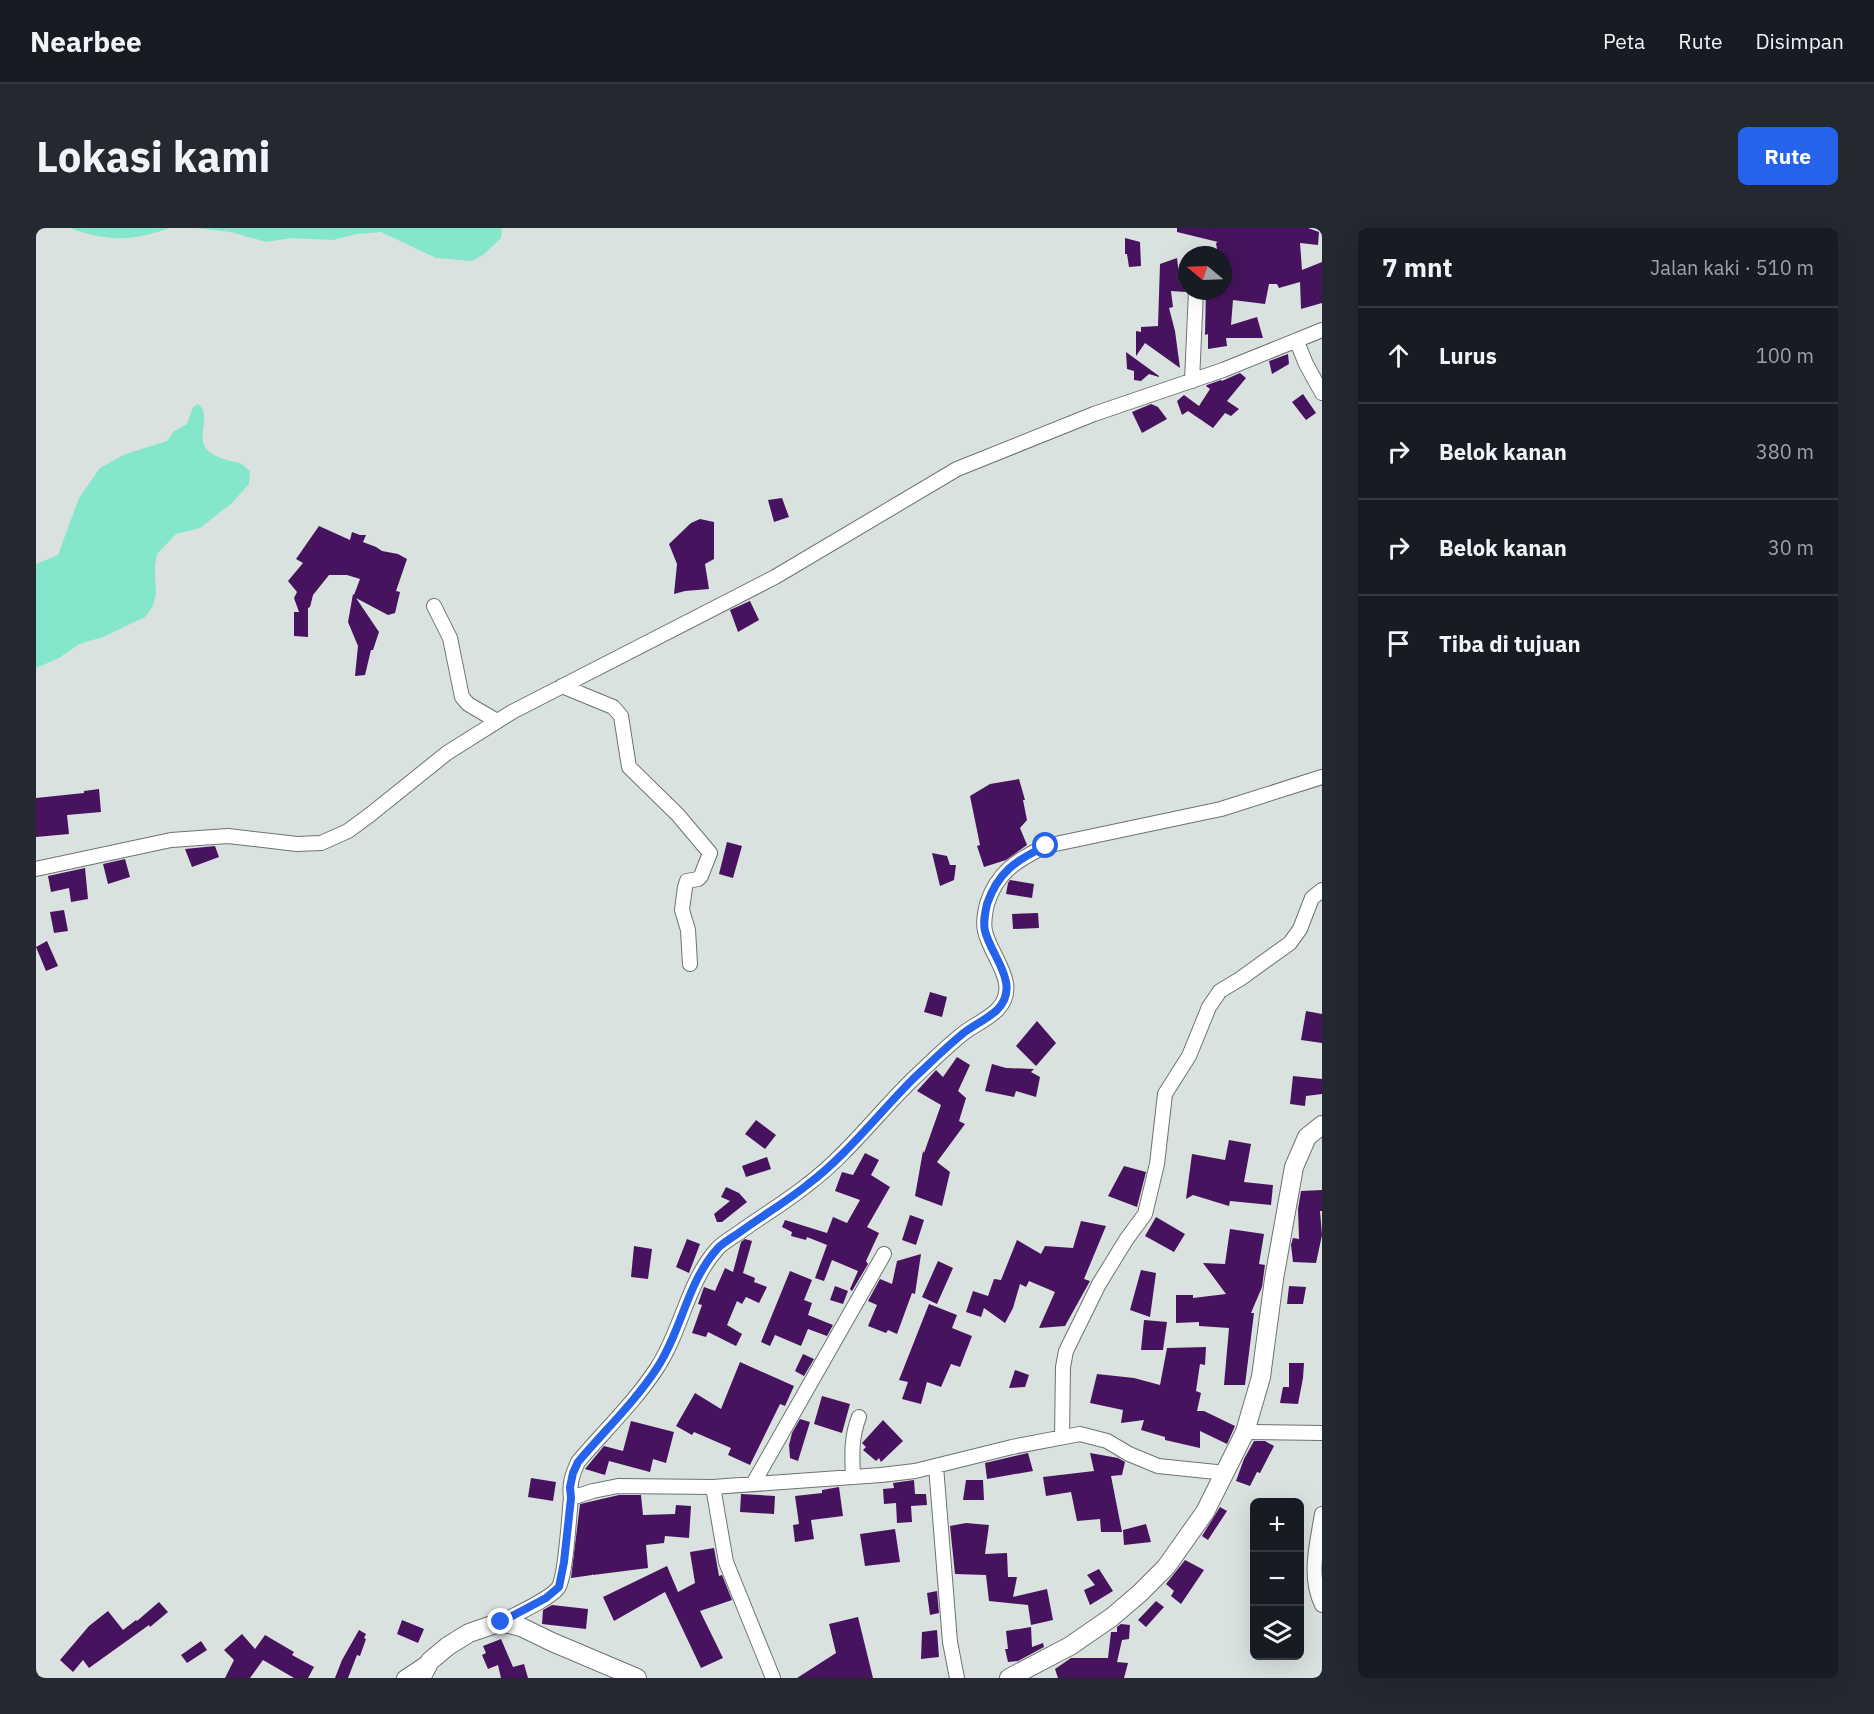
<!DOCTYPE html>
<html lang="id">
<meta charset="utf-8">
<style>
:root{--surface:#171b24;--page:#242831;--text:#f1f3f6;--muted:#9ea1a6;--line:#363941;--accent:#2563eb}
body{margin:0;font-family:"IBM Plex Sans",sans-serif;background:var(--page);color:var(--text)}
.controls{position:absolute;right:18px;bottom:18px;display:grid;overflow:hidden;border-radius:9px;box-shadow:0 6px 24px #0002}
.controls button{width:54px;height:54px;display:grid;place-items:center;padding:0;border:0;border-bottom:2px solid var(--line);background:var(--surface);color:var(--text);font:30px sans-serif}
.compass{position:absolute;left:1142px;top:18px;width:54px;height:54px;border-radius:50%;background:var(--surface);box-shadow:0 6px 24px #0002;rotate:289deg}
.stop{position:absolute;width:18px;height:18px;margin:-14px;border:4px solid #2563eb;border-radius:50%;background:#fff}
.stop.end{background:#2563eb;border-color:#fff;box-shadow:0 2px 6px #0008}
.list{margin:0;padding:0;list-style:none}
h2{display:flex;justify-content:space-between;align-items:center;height:78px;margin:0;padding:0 24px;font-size:26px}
h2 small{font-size:20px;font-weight:400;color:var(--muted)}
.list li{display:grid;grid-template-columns:39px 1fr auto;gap:18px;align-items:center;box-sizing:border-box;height:96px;padding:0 24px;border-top:2px solid var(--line)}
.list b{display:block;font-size:22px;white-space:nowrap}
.list em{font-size:20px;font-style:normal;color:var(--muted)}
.icon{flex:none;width:33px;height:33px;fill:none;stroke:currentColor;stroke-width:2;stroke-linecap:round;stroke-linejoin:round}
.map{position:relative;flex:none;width:1286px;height:1450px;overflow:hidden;border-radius:9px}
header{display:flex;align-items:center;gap:36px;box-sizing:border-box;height:84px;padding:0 30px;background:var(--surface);border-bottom:2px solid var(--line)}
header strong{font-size:28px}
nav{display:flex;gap:33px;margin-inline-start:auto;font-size:21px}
.intro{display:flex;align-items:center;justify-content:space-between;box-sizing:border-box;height:144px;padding:0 36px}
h1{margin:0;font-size:42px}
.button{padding:15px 27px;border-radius:9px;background:var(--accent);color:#fff;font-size:21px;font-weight:700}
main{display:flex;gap:36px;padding:0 36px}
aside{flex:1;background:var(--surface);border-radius:9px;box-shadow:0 6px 24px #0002}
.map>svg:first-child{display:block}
</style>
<header>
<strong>Nearbee</strong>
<nav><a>Peta</a><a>Rute</a><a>Disimpan</a></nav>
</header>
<div class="intro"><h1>Lokasi kami</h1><a class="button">Rute</a></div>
<main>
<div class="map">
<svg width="1286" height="1450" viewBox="0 0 1286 1450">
<rect width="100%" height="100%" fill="#dae2df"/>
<path fill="#84e6ca" d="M34,0h100c-36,13 -63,14 -100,0z
M159,0h307l-1,10 -18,17 -11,6 -36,-3 -55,-26 -24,2 -24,6 -41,-2 -26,4 -35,-10z
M162,176c14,11 -1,29 7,43 7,11 23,13 34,16 4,1 7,5 11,8l-1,13 -17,19 -32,25 -24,6 -19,20 -2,13 1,27 -3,12 -8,11 -42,20 -24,7 -20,14 -23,10v-104l22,-9 21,-57 21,-30 23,-13 44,-14 7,-10 13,-7 6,-17z"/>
<path fill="#47135e" d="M1141,0h131l11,4 -1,13 -18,-2 2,27 20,-8v41l-21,6 -1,-27 -21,6 -2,-4h-8l-4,20 -32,-4 -2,25 26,-8 6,21h-37l1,8 -19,3v-15l-3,1 1,-44h17v-36h-5l-2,-12 2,-1 -41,-10z
M1089,10l15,4 1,24 -12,1 -2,-13h-2z
M1141,30l3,25 6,9 -15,-1 2,16 -4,1 6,23 5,37 -35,-25 -9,13v-25l5,1v-5l17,-1 2,-62z
M1090,124l33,24v1l-10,-3 -8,7 -7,-1v-9l-7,-2z
M1252,126l1,10 -17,10 -3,-13z
M1204,145l6,5 -19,23 12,8 -8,7 -6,-3 -12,15 -25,-17 -6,4 -5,-14 7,-6 15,11 11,-17 -4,-3 1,-1 14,-5 1,1z
M1267,166l13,19 -10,7 -14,-18z
M1115,176l7,3 9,12 -25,14 -10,-21z
M746,270l7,19 -15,5 -6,-22z
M664,291l14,3v37l-9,5 4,25 -24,2 -11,3 3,-30 -8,-20 22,-21z
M283,298l31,14 2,-8 8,3h6l-3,7 13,5 6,4 16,3 9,5 -11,32 4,1 -5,21 -7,2 -32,-17 23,34 -6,18h-2l-6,25 -10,1 3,-30 -10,-24 5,-28 1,1 6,-16 -13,-4h-18l-16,20 -3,12 -2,1v29l-14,-1v-24h5l-5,-14 3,-6 -9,-11 15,-18 -7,-4z
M714,373l9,19 -21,12 -8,-22z
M983,551l6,21h-2l4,20 -7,8 7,17 -21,15 -22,7 -7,-21 3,-1 -10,-49 20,-12z
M63,561l2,23 -34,3 2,19 -33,3v-39l48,-5v-2z
M691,614l15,4 -9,32 -14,-4z
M179,618l4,11 -27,10 -7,-18z
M896,625l15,3 3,9h6l-2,15 -14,6z
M89,631l5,18 -22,7 -5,-20z
M49,640l3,31 -17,3 -2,-14 -18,4 -3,-16z
M974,652l24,4 -2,14 -26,-4 2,-11z
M28,682l4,21 -14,2 -4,-21z
M1002,685l1,15 -26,1 -1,-15z
M11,713l11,25 -12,5 -10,-24z
M894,764l17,5 -5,20 -18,-5z
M1270,783l16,3v29l-21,-3z
M1001,793l19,22 -20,23 -20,-20z
M921,829l13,8 -12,26 8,7 -7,23 6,3 -28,38 13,10 -8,34 -27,-10 8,-45 1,2 17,-48 -24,-14 19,-21 7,7z
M956,836l14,4 28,1 -3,3 9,5 -4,20 -20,-6 -2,6 -29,-6z
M1257,848l29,3v15l-16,2 -1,10 -15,-2z
M720,892l20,15 -11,14 -20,-15z
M1193,912l22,4 -7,38 29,3 -2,20 -41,-4 -1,5 -36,-11 -7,4 6,-45 33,6z
M829,925l14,7 -8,15 19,12 -23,40 12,6 -13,28 2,3 -16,27 -2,-2 8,-18 -26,-11 -8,21 -9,-3 12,-33 -20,-8 -1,3 -15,-4 1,-4 -10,-5 3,-7 42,13 6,-16 14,6 13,-23 -25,-9 7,-19 11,3z
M731,929l4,12 -25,8 -4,-11z
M1088,938l22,6 -9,35 -29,-11z
M690,959l13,6 8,9 -25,20h-5l-3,-8 16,-13 -9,-4z
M1286,962v21h-2l2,24 -6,28 -23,-1 -2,-17 2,-7 6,1 -1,-30 3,-18z
M874,987l14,5 -8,25 -14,-5z
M1120,989l29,17 -11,18 -29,-16z
M1045,993l25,5 -22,53 6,2 -25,45 -26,2 16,-36 -26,-11 -3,6 -6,-3 -7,24 -8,15 -21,-15 -3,9 -15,-5 7,-21 15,5 6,-17 7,1 16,-40 24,14 4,-8 28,2z
M1194,1001l34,5 -5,30 6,1 -1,7 -2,15 -11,26h3l-9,72h-21l5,-57 -30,-2v-4l-23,1v-28h17v3l33,-4 -23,-31 22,1z
M651,1011l13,5 -11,29 -13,-6z
M709,1011l7,2 -9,32 12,5 -1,4 13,5 -8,16 -13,-6 -4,7 -5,-3 -10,24 15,9 -6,12 -28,-14 -2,5 -14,-4 10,-28 -4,-1 6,-17 11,4 10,-23 8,4 8,-30z
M598,1018l18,3 -4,30 -17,-2z
M885,1026l-6,40 -3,-1 -15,41 -9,-4 -2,3 -18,-7 9,-21 -9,-4 12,-22 12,5 5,-23z
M902,1033l15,7 -16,36 -15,-7z
M1105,1042l15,3 -6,44 -20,-7z
M754,1043l22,9 -8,20 8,3 -4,12 25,10 -6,11 -19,-7 -7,17 -26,-11 -5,11 -9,-4z
M799,1058l13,5 -5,13 -13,-4z
M1253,1058l17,1 -3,17h-16z
M893,1076l28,11 -5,13 20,8 -12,31 -9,-3 -10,23 -14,-5 -6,22 -19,-5 6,-17 -9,-2z
M1108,1092l23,2 -4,28h-22z
M1170,1119l-1,18 -5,-1 -4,27 5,2 -4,18h7l31,15 -8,18 -27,-13v17l-35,-8v-3l-24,-7 3,-10 -23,3 2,-13 -33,-7 7,-29 37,4 26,7 7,-37z
M767,1126l11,5 -10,17 -9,-5z
M704,1134l54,24 -9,20 -5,-2 -30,61 -22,-10 3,-7 -37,-16 -2,3 -16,-9 19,-33 26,16z
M1253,1135h15l-1,15 -5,26 -18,-1 3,-16h6z
M979,1142l14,5 -4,12 -16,1z
M786,1168l28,8 -8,29 -28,-9z
M764,1191l10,3 -12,39 -8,-3 -1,-13 3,-12z
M847,1192l20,21 -22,21 -2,-4 -3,3 -13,-11 3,-3 -4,-4z
M595,1193l43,11 -8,31 -13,-4 -3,13 -41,-11 -4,14 -20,-6 19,-23 19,5z
M1218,1213h11l9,5 -14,27 -3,-1 -7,14 -14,-5 8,-22z
M992,1225l5,18 -46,8 -2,-16z
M1054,1225l28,5 7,4 -3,13 -11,1 11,56h-21l-1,-13 -23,2 -6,-29 -25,4 -3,-19 51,-6z
M495,1250l25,4 -3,19 -25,-4z
M878,1252l1,14h11l1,11 -16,1 1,16 -15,1 -1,-20 -12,1 -1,-15 11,-1 -1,-5z
M930,1252h17l1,20h-21z
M803,1259l4,29 -32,4 3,19 -19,3 -2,-17 6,-1 -4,-28 27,-3v-3z
M705,1266l34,2 -1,18 -34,-2z
M583,1267h22l2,20 32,-1 1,-9 15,1 -2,32 -24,-2 -1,7 -18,2 2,23 -55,7 -1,-1v1l-21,3 9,-74z
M1184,1279l7,4 -19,29 -6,-4z
M930,1295l23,2 -4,29 22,-1 1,24h9l-4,20 34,-8 6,31 -22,5 -3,-20 -39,-4 -3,-26 -31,-1 -5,-48z
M1110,1296l5,18 -27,3 -1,-15z
M859,1301l5,33 -35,4 -5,-32z
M678,1320l5,28 3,-1 10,25 -32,11 23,47 -22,10 -36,-76 -51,29 -11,-24 64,-31 11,26 17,-9 -5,-31z
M1149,1332l19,10 -23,34 -10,-8 3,-5 -8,-7z
M1063,1341l14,22 -23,14 -6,-15 11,-5 -8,-10z
M901,1363l2,22 -9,2 -3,-22z
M1120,1373l8,6 -18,20 -8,-7z
M123,1374l9,10 -18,15 -1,-2 -60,43 -6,-8 -10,12 -13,-12 29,-34 19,-15 15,19 13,-10 1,1z
M516,1377l36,4 -2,20 -44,-5 1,-14z
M822,1389l15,61h-76l39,-25 -7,-29z
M366,1392l22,9 -6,14 -21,-9z
M1085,1396l9,1 -1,14 -7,1 -5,22 11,1 -4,15h-66l-3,-9 16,-11h37l3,-26h6v-5z
M995,1399l1,20 11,-4 1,4 -26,14 -10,1 -3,-13h3l-2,-18z
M323,1402l7,4 -2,4 2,1 -6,17 -3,-1 -9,23h-13l7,-18z
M901,1402l2,27 -18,2 1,-27z
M206,1406l13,15 10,-14 29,17 -2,3 22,12 -6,11h-14l-31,-18 -13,18h-25l9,-18 -10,-10z
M465,1411l12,28 11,-3 4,14h-27l-3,-13 -10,4 -6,-14 4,-2 -3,-7z
M165,1413l6,9 -20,13 -6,-8z"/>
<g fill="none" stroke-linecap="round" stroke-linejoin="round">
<defs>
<path id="minor" d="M1261,114l9,22 16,29
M1156,153l4,-90
M398,378l16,32 12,59 6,7 29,17
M526,458l51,21 8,9 8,51 49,48 32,38 -9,23 -3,3 -11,2 -2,6 -3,23 6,20 2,34
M0,641l135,-29 57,-4 69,8 24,-1 27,-12 23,-17 76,-61 65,-41 263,-135 182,-108 137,-55 129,-44 99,-40
M1209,1204l77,1
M1026,1209l1,-70 3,-16 33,-67 27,-44 19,-26 12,-50 8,-70 24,-38 20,-49 11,-16 20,-12 50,-36 10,-14 12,-31 10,-8
M900,1238l14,176 7,36
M817,1249c-1,-21 -2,-40 6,-60
M717,1256l131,-230
M677,1259l13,75 47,116
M535,1270c-2,-13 1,-23 7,-36 26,-31 56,-59 79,-94 25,-38 30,-86 61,-120 6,-6 15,-11 22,-16 22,-16 46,-30 67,-47 39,-29 71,-72 106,-106 15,-14 30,-29 47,-43 11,-10 26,-15 37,-26 25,-25 -7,-54 -12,-79 -2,-9 0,-18 2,-27 10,-32 30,-44 59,-58l175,-37 101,-32
M1286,1286c-5,31 -14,62 0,91
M465,1394c13,-7 49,-23 57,-34 8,-11 11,-73 13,-90l22,-7 25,-5 95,1 168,-12 34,-4 97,-24 68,-13 27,7 22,13 29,12 68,7
M368,1450l24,-16"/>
<path id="tertiary" d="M385,1450l9,-17 18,-15 21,-13 32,-11 20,5 31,15 85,36
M973,1450l61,-32 42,-29 28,-24 26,-26 39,-55 40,-80 16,-55 13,-98 20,-112 13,-30 15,-12"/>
</defs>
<use href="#minor" stroke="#6c7371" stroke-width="16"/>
<use href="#tertiary" stroke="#6c7371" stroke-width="20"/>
<use href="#minor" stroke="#fff" stroke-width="14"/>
<use href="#tertiary" stroke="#fff" stroke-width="18"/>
</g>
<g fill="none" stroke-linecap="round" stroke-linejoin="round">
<path stroke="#2563eb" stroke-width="8" d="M465,1394l45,-24 13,-11 5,-25 7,-64 -1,-11 3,-14 5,-11c26,-31 56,-59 79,-94 25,-38 30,-86 61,-120 6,-6 15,-11 22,-16 22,-16 46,-30 67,-47 38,-28 72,-72 106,-106 15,-14 30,-29 47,-43 11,-10 25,-15 37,-26 25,-25 -6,-54 -12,-79 -2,-9 0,-18 2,-27 11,-32 29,-44 59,-58"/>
</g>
</svg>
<div class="controls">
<button>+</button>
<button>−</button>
<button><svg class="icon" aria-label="layers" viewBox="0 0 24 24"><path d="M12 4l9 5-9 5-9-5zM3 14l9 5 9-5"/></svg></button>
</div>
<svg class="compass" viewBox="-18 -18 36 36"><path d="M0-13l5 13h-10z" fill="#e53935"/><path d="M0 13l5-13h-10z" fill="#9ea1a6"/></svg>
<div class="stop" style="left:1010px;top:618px"></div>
<div class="stop end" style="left:465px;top:1394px"></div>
</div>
<aside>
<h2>7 mnt<small>Jalan kaki · 510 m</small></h2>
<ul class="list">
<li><svg class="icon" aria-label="ahead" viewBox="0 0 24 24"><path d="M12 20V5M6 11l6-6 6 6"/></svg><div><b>Lurus</b></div><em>100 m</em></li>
<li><svg class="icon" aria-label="right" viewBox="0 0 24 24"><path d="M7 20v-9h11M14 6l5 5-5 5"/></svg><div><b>Belok kanan</b></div><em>380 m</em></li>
<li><svg class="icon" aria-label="right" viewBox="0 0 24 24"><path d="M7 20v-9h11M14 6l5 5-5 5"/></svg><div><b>Belok kanan</b></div><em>30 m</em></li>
<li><svg class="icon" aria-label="arrive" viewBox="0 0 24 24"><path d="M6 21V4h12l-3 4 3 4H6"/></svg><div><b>Tiba di tujuan</b></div></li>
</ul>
</aside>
</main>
